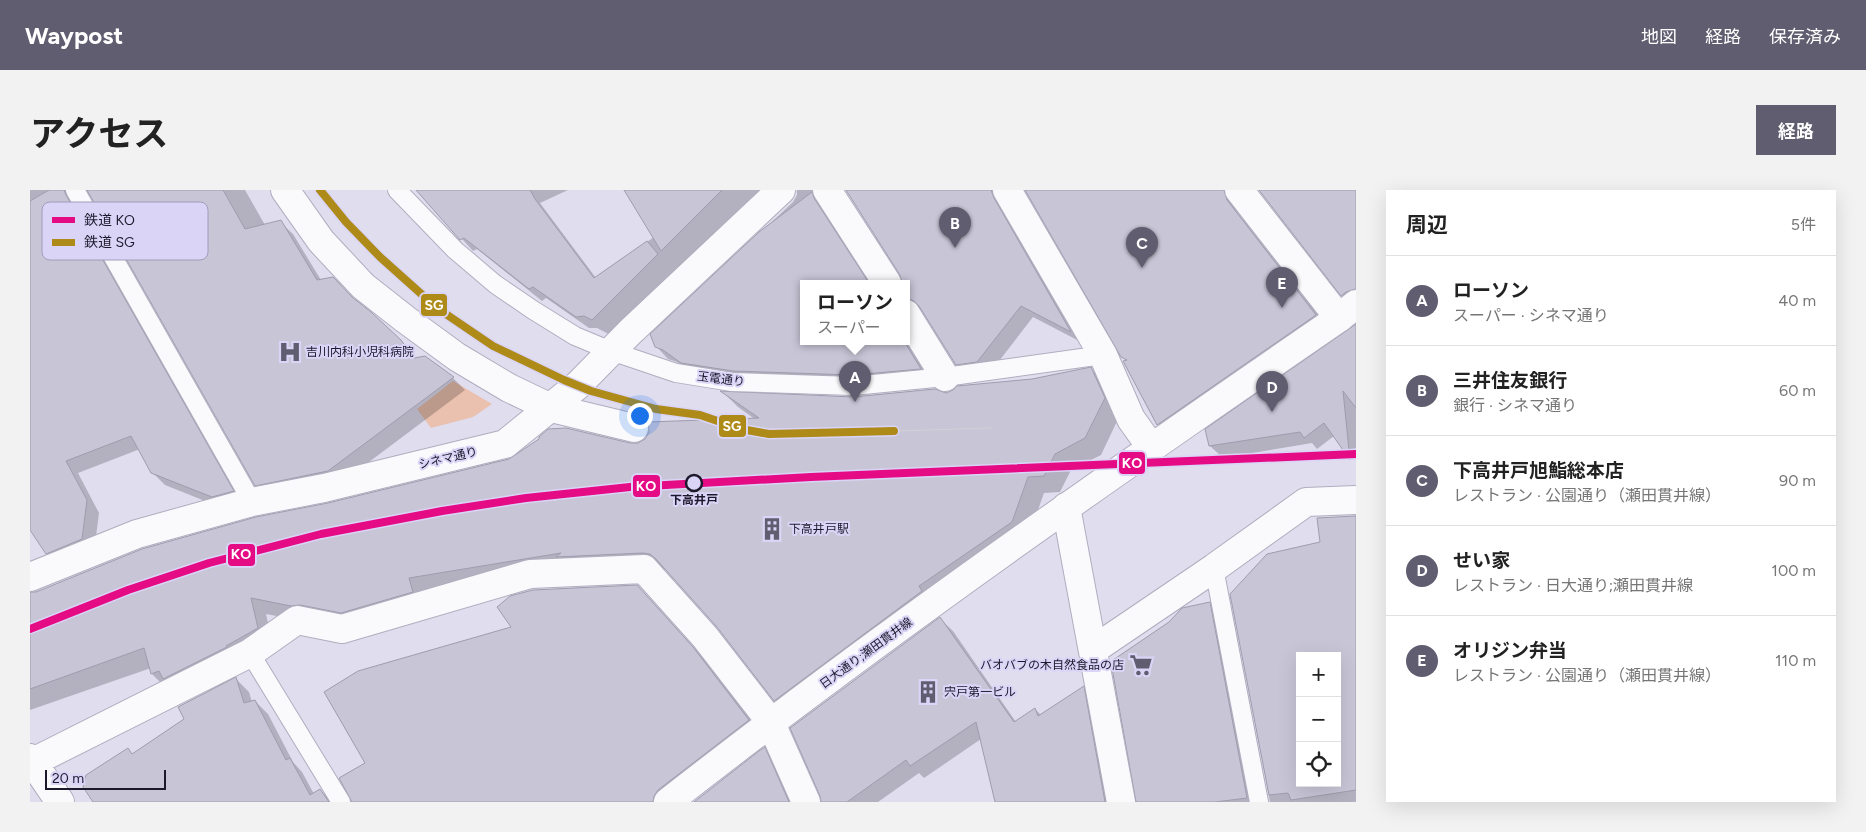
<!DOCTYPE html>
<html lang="ja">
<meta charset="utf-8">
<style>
:root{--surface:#fff;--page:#f2f2f2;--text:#222;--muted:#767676;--line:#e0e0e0;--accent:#615d70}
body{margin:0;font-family:Figtree,"Noto Sans JP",sans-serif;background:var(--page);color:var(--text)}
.controls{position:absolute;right:15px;bottom:15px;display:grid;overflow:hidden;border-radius:0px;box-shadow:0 5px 20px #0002}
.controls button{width:45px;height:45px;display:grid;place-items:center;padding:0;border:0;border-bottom:1px solid var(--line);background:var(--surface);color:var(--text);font:25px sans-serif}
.scale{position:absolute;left:15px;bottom:12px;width:121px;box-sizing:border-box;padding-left:5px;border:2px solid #1d182c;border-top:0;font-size:14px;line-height:18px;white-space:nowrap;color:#1d182c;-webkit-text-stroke:4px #dad5f7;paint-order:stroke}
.you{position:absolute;left:609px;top:225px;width:18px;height:18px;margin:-12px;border:4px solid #fff;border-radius:50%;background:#1a73e8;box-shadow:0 0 0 8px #1a73e833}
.badge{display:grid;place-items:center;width:32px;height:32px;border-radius:50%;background:var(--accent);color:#fff;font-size:16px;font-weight:700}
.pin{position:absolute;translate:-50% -41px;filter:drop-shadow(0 1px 2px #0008)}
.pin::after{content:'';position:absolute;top:26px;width:18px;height:15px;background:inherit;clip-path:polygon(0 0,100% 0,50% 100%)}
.popup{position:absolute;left:770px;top:90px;width:110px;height:65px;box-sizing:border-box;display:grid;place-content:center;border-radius:0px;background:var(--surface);filter:drop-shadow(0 1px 4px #0005);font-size:16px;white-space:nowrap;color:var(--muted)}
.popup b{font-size:19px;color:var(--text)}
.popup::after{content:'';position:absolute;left:50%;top:100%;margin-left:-10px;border:10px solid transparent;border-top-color:var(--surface)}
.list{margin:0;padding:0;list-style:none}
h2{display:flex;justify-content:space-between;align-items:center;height:65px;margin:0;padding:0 20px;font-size:21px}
h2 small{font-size:16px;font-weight:400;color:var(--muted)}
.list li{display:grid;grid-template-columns:32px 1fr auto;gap:15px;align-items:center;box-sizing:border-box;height:90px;padding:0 20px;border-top:1px solid var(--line)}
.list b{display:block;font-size:19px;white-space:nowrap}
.list p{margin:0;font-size:16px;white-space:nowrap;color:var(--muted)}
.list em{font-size:16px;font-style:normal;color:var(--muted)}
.icon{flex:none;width:28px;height:28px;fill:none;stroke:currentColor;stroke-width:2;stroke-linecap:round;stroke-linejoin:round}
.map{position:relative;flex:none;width:1326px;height:612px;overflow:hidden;border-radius:0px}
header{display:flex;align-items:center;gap:30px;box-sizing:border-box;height:70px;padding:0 25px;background:var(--accent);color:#fff}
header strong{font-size:24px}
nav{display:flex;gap:28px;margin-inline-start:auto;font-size:18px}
.intro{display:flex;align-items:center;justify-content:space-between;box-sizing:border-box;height:120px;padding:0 30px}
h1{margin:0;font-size:35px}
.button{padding:12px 22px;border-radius:0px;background:var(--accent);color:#fff;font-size:18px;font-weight:700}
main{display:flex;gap:30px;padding:0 30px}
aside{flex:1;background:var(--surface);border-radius:0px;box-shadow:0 5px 20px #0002}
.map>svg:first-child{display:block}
</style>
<header>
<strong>Waypost</strong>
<nav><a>地図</a><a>経路</a><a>保存済み</a></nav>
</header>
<div class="intro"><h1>アクセス</h1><a class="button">経路</a></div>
<main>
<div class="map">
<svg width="1326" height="612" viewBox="0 0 1326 612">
<rect width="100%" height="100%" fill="#e0ddef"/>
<path fill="#eac0ae" d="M423,191l39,23 -19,13 -42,11 -14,-19z"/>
<path fill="#0003" fill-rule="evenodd" d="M0,0h215l20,35 15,-3 13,12 28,46 24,11 71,68 37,19 12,12 -124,93 -73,14 -12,-12 -166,-293h-7l162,311 -20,6 -60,-24 -13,-13 -12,-23 -62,24 21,40 -5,39 -35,13 -12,-12 -17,-25z
M388,0h150l-28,13 56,75 58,-41 -29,-47h158l-165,149 -21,-11h-8l-43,-30 -4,3 -65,-52 -4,2z
M767,0h32l43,93h-68v58h102v-2l26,41 -238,-5 -17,-13 -9,-3 -12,-13 -4,-11 141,-133 4,-7z
M817,0h163l71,152 -48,-25 -44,57 -20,2 -12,-12 -33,-53 -5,-1 -13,6v-33h-2l-3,-9z
M996,0h215l-6,15 3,8 90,114 -158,109 -12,-12 -31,-63 -5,-5z
M1230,0h96v116l-2,1 -12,-12z
M1326,136v122l-7,5 -15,-17 -17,13 -5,-6 -89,15 -13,-12 -3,-16z
M1061,179l16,16 13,30 -19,40 -30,15 -11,22 -16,1 -16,45 -237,178 -16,-16 -57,-74 -52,-56 -6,-1 -86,4 -145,35 -121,14 -42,-8 7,31 -105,45 -16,-16 -1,-6 -121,42v-117l600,-149h8l118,-24 -18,-13 -15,-15 130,6 93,-4 87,-13z
M1326,327v285h-86l-39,-208 90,-52zM1270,466h37v127h-37z
M620,409l56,62 55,72 -89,69h-319l14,-39z
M1179,413l13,13 36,186h-121z
M910,429l13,12 63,91 19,-13 6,6 42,-27 13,12 19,102h-119l-15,-63 -57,39 -5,-5 -41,29h-56z
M206,489l13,13 3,10 3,-1 13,13 25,48 9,10 12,22 6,-4 12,12h-238l34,-52 5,5 53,-35z
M734,559l13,13 18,40h-99z"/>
<path fill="#c8c5d7" stroke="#a09cae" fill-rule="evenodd" d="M19,0h15l2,5 168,296 -22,6 -61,-24 -20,-37 -65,25 21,39 -5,39 -36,15 -16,-24v-329z
M57,0h136l22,39 36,-9 36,60 16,-3 19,20 19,15 30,28 13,18 11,-2 29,21 -126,94 -73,15z
M386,0h114l5,9 59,79 53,-37 11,13 -66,66 -8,-4 -8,1 -43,-30 -4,2 -65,-51 -4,2z
M594,0h98l-61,61z
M816,0h145l3,8 77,134 -50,-26 -44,56 -21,3 -37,-59 -5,-5 -8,-3v-15h-4l-2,-8z
M995,0h199l3,10 89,115 -159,110 -34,-64 4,-1 -6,-3z
M1229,0h97v99l-10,3 -5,4z
M782,2l2,6 55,85h-65v58h100l17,28 -68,6 -120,-4 -52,-8 -18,-13 -8,-3 -5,-13 109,-102z
M1326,134v84l-13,-17 7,69 -26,-37 -20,15 -4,-6 -91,14 -4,-17z
M1061,177l14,31 -20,40 -30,16 -11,22 -16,1 -16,45 -93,64 3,5 -148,110 -57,-74 -61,-68 -6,-5 -7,-1 -87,4 5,-4 -152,25 4,14 -72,21 -41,-8 -9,1 -40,-8 7,30 -32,18 1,1 -64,32 -4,-8 -8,3 -7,-26 -114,41v-97h6l106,-43 114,-32 72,-14 181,-44 30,-20v-2l9,-8 18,-1 64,15h8l7,-4 4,-7 -1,-10 111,-4 -39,-27 133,6 82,-8 11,4 7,-3 4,-4 75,-7z
M1326,326v274l-65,10 -3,-7 -19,2 -39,-201 37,-40 53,-12 -3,-24zM1270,466h37v127h-37z
M607,395l56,62 56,73 -91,70 -4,6 -1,6h-301l-13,-24 26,-15 -41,-71 34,-21 153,-44 -14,-20 13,-11 23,-6z
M1180,412l37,196 -32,4h-79l-24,-134 2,-2 -1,-6 56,-38 13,-14z
M910,427l74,105 21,-14 3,8 46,-30 21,116h-110l-19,-80 -66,44 -4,-6 -59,42h-26l-1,-6 -30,-68z
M206,487l8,26 11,-3 31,60 4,-2 20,37 10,-6 9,13h-236l-10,-15 3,-12 42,-27 4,6 52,-35 -6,-12z
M735,557l24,55h-95l65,-51z"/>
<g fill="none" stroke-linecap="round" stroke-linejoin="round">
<defs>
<path id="service" d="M45,0l177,312
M367,0l58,60 40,34 38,26 42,26 36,15 65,22 56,9 121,4 92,-9 158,-22
M1184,378l45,234
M220,463l91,149"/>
<path id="minor" d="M255,0l36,51 42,45 42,33 52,38 52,31 42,20 83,20
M797,0l60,93
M977,0l96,165 28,64 20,28
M876,124l39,63
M1309,128l17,-14
M1036,317l55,295
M0,387l107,-43 115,-32 72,-14 181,-44 73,-59 52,-53 151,-142
M1063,460l121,-82 92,-66 50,-2
M0,568l30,44
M3,572l217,-109 47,-33 45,9 188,-55 114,-5 61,68 65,84 36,81"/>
<path id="secondary" d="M638,612c217,-170 444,-328 671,-484l-100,-128"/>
</defs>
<use href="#service" stroke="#b1adbf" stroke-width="20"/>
<use href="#minor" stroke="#b1adbf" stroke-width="30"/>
<use href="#secondary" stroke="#b1adbf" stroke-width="30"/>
<use href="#service" stroke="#fafafd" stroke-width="18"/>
<use href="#minor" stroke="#fafafd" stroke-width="28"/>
<use href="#secondary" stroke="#fafafd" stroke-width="28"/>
<path stroke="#d2d1d6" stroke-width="1" d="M864,241l98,-3"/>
<defs>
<path id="rail-1" d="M0,439l98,-39 81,-27 112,-29 121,-23 84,-13 104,-11 181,-10 545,-23"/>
<path id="rail-2" d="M290,0l26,32 34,35 57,51 56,38 71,34 27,11 65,18 44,6 41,14 28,5 125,-3"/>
</defs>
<use href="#rail-1" stroke="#dad5f7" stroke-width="11"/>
<use href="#rail-2" stroke="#dad5f7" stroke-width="11"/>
<use href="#rail-1" stroke="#e50b84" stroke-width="8"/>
<use href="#rail-2" stroke="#ae8a18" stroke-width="8"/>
</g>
<defs>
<symbol id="hospital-bare" viewBox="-9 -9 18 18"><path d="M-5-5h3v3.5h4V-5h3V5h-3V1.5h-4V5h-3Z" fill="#615d70" stroke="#dad5f7" stroke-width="2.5" paint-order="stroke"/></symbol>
<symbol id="building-bare" viewBox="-9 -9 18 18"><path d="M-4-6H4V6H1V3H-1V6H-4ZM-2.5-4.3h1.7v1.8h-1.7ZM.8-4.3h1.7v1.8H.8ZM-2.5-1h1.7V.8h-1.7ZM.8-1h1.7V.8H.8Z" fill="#615d70" stroke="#dad5f7" stroke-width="2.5" paint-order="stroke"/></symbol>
<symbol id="supermarket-bare" viewBox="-9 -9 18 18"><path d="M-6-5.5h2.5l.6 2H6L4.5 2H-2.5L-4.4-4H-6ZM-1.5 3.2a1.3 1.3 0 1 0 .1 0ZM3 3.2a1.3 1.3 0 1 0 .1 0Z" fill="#615d70" stroke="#dad5f7" stroke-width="2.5" paint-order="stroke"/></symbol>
</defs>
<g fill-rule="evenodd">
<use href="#hospital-bare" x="244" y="146" width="32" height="32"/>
<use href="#building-bare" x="726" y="323" width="32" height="32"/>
<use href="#supermarket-bare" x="1095" y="459" width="32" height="32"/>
<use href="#building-bare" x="882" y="486" width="32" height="32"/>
</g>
<circle fill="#dad5f7" stroke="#1d182c" stroke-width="2.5" cx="664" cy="293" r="8"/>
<g text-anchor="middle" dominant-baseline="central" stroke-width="4" stroke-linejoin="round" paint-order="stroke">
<g font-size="12" fill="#1d182c" stroke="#dad5f7" text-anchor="start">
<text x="276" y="162">吉川内科小児科病院</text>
<text x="759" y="339">下高井戸駅</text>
<text x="1094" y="475" text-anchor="end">バオバブの木自然食品の店</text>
<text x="914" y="502">宍戸第一ビル</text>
</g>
<g font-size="12" fill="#1d182c" stroke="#dad5f7">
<text transform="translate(691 189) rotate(7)">玉電通り</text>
<text transform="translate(418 268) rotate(-13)">シネマ通り</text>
<text transform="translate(836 463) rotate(-36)">日大通り;瀬田貫井線</text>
</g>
<g font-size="12" font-weight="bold" fill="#1d182c" stroke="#dad5f7">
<text x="664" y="310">下高井戸</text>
</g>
</g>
<rect x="12" y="12" width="166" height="58" rx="8" fill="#dad5f7" stroke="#a19cba" stroke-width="1"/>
<rect x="22" y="27" width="23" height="6" fill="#e50b84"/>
<rect x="22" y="49" width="23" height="7" fill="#ae8a18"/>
<g font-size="14" fill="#1d182c">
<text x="54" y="35">鉄道 KO</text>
<text x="54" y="57">鉄道 SG</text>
</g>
<g stroke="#dad5f7" stroke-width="2">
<rect x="390" y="103" width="28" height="24" rx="5" fill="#ae8a18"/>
<rect x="688" y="224" width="29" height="24" rx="5" fill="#ae8a18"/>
<rect x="1088" y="261" width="28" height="24" rx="5" fill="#e50b84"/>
<rect x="602" y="284" width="29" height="24" rx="5" fill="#e50b84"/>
<rect x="197" y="353" width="29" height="24" rx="5" fill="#e50b84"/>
</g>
<g font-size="14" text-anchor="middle" font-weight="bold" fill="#fff">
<text x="404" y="120">SG</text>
<text x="702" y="241">SG</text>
<text x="1102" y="278">KO</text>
<text x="616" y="301">KO</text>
<text x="211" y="369">KO</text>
</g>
</svg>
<div class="controls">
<button>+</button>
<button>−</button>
<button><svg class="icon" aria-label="locate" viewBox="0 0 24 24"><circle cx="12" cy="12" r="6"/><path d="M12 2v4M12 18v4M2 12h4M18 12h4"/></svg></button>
</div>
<div class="scale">20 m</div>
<div class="you"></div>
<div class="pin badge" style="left:825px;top:212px">A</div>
<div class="popup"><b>ローソン</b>スーパー</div>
<div class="pin badge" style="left:925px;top:58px">B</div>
<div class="pin badge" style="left:1112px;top:78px">C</div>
<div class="pin badge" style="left:1242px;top:222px">D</div>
<div class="pin badge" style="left:1252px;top:118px">E</div>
</div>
<aside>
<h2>周辺<small>5件</small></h2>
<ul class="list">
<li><span class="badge">A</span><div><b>ローソン</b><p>スーパー · シネマ通り</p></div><em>40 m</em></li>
<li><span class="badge">B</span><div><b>三井住友銀行</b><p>銀行 · シネマ通り</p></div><em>60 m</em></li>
<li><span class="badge">C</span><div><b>下高井戸旭鮨総本店</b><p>レストラン · 公園通り（瀬田貫井線）</p></div><em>90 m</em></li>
<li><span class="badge">D</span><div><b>せい家</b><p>レストラン · 日大通り;瀬田貫井線</p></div><em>100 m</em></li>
<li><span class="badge">E</span><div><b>オリジン弁当</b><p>レストラン · 公園通り（瀬田貫井線）</p></div><em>110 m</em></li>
</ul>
</aside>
</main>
